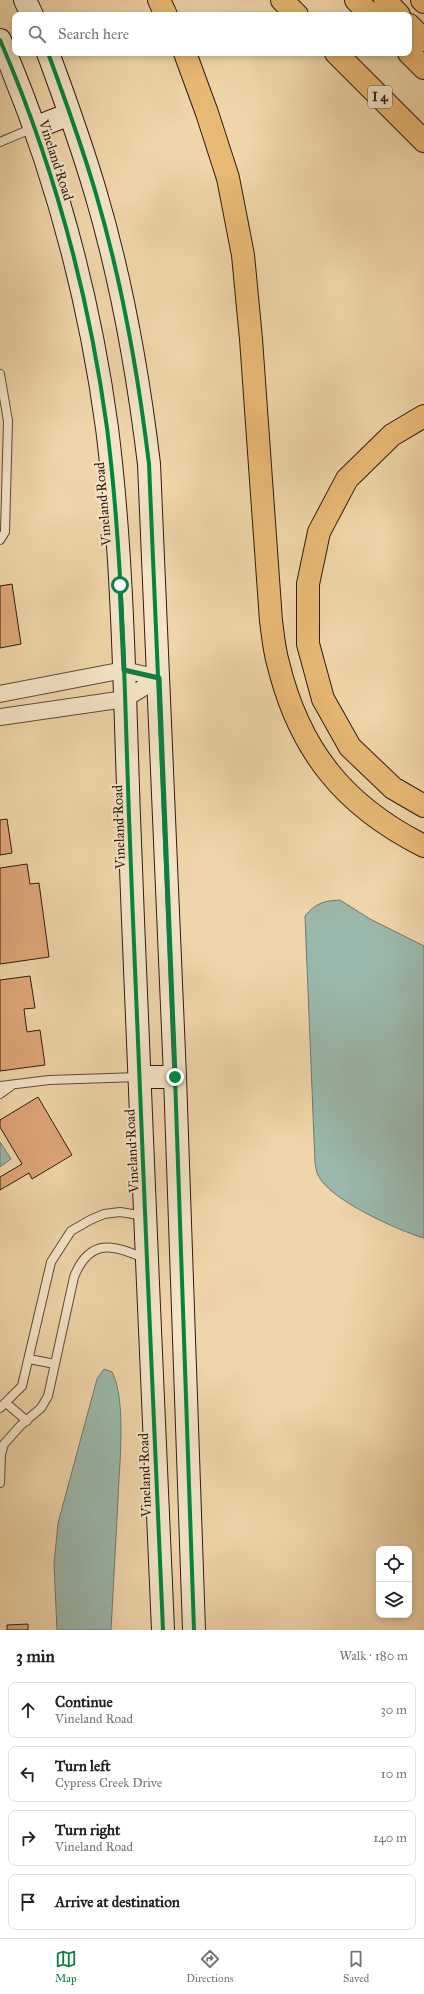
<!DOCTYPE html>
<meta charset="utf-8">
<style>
:root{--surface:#fff;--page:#f6f6f6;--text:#202124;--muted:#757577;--line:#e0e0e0;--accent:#0b8043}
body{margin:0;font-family:"IM FELL Great Primer",serif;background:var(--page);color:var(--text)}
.controls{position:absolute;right:12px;bottom:12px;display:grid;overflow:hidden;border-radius:8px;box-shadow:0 2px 6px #0003}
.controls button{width:36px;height:36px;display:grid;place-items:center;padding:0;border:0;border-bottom:1px solid var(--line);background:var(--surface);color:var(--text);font:20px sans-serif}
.stop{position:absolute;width:12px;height:12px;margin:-9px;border:3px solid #0b8043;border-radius:50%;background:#fff}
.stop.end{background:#0b8043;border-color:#fff;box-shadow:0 1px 4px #0008}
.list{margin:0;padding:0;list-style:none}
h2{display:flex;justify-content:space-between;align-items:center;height:52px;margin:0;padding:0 16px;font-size:17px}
h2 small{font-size:13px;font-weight:400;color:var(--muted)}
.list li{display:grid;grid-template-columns:26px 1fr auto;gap:12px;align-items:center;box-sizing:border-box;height:56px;margin:0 8px 8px;padding:0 8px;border:1px solid var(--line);border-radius:8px}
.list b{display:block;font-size:15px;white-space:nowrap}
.list p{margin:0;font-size:13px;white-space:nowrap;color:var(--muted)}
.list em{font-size:13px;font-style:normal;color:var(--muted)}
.icon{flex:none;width:22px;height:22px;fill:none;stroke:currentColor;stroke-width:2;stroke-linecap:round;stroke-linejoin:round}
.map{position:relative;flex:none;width:424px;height:1630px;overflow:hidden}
.search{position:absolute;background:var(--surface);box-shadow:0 2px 6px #0003;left:12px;right:12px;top:12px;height:44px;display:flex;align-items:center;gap:10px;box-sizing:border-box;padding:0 14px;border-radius:8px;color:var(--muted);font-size:15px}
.sheet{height:308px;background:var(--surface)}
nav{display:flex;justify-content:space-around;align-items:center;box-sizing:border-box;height:56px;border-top:1px solid var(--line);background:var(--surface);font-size:11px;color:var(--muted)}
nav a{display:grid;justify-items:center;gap:2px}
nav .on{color:var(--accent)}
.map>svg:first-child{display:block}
</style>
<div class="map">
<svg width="424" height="1630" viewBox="0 0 424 1630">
<rect width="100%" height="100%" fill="#efd5a9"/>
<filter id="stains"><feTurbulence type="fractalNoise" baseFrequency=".005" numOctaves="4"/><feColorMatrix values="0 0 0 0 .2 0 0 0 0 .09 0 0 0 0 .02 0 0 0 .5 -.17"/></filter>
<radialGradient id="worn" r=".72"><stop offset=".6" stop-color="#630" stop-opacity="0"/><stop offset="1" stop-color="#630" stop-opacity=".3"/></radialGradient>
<path fill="#9ab8ab" stroke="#6f796e" d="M340,900l30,19 54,27v292c-25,-7 -96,-39 -106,-63 -2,-3 -2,-8 -3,-12l-10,-247c11,-13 18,-15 35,-16z
M0,1142l11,17 -11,8z
M104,1369l8,3c15,29 7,94 6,127 -2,44 -5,87 -7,131h-54l-3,-66 4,-41 39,-144z"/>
<path fill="#dfa77a" stroke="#2f1b12" d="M12,584l9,60 -21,4v-62z
M7,819l5,34 -12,2v-35z
M27,864l3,20 9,-1 10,74 -49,7v-96z
M30,976l5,32 -11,1 3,23 13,-2 5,35 -45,6v-91z
M38,1097l34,58 -40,24 -3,-6 -29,17v-13l22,-13 -22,-37v-7z
M28,1624v6h-21v-5z"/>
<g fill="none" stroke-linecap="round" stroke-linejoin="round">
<defs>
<path id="lane" d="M0,142l33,-14
M0,374l8,47 -3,111 -5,8
M0,1086l49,-6 90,-3
M0,1094l11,-8
M29,1359l26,5
M6,1403l21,18
M0,1408l22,-22 29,-124 20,-31 19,-11 14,-6 16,-2 25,4
M0,1483l1,-29 3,-10 17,-19 20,-17 7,-12 26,-119c15,-38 39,-34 71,-18"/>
<path id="street" d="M0,694l124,-24 35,8
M0,717l125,-18 34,-21"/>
<path id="secondary" d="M25,0l7,15
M0,40c53,123 89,255 107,388 11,88 15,177 18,266 2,75 5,151 8,226 9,237 20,473 30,710
M48,53c17,46 34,93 48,141 26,88 42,179 53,270l26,613 19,553
M34,128l36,-14
M139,1077h36"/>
<path id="highway" d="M159,0l7,15
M282,0l15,15
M356,0l15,15
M385,0l14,15
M422,0l2,2
M409,25l15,15
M185,53l22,60 21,65 15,77 8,84 20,282c2,14 3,28 7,42 21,87 66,143 146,183
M336,53l88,88
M409,53l15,15
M424,416l-32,19 -45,44 -28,53 -11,52v60l15,55 27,48 43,41 31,18"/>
</defs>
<use href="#lane" stroke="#5f4a38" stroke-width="10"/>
<use href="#street" stroke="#5f4a38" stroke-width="18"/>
<use href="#secondary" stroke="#2f1b12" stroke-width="24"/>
<use href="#highway" stroke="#2f1b12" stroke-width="24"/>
<use href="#lane" stroke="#f5e4c7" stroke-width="8"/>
<use href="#street" stroke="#f5e4c7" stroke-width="16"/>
<use href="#secondary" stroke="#f5e4c7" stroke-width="22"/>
<use href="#highway" stroke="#e8ba74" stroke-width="22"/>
<defs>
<path id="cycleway" d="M0,40c53,123 89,255 107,388 11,88 15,177 18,266 2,75 5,151 8,226 9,237 20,473 30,710
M48,53c17,46 34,93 48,141 26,88 42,179 53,270l26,613 19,553"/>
</defs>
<use href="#cycleway" stroke="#f5e4c7" stroke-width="6"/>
<use href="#cycleway" stroke="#00873e" stroke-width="4"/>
</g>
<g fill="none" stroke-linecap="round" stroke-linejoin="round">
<path stroke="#0b8043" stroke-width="5" d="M120,585l4,85 35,8 16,399"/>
</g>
<g text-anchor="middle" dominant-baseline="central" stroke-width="4" stroke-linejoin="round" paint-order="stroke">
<rect fill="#f5e4c7" stroke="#6a5748" stroke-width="1" x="368" y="86" width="24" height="22" rx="3"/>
<g font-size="13" font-weight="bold" fill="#2f1b12">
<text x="380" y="97">I 4</text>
</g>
<g font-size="14" fill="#2f1b12" stroke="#f5e4c7">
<text transform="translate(56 160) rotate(72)">Vineland Road</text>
<text transform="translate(103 504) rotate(-95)">Vineland Road</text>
<text transform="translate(119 827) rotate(-92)">Vineland Road</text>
<text transform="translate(132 1151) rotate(-93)">Vineland Road</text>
<text transform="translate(145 1475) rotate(-92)">Vineland Road</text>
</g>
</g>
<rect width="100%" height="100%" filter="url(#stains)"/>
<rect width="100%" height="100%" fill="url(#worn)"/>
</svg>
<div class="controls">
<button><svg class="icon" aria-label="locate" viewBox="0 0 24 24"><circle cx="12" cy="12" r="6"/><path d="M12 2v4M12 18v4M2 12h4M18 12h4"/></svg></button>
<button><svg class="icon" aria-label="layers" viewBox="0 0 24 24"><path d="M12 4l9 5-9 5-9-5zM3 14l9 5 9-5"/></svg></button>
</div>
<div class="stop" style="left:120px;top:585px"></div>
<div class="stop end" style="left:175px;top:1077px"></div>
<div class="search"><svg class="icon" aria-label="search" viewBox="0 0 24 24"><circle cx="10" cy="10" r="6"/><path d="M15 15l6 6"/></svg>Search here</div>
</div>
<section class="sheet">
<h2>3 min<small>Walk · 180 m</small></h2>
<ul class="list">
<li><svg class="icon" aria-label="ahead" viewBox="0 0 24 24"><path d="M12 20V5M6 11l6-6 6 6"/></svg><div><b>Continue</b><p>Vineland Road</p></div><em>30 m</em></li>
<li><svg class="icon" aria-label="left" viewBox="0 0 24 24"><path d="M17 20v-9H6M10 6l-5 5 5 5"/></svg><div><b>Turn left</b><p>Cypress Creek Drive</p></div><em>10 m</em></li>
<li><svg class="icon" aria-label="right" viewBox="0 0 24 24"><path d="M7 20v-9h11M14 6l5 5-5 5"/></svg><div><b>Turn right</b><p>Vineland Road</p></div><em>140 m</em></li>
<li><svg class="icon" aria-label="arrive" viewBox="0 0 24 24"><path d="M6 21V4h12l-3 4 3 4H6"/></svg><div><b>Arrive at destination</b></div></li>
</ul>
</section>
<nav>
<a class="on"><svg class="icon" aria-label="map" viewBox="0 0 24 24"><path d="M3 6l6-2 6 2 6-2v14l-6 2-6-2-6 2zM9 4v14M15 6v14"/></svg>Map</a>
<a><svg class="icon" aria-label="directions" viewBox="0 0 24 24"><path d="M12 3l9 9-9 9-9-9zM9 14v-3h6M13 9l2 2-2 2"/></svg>Directions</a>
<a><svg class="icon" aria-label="saved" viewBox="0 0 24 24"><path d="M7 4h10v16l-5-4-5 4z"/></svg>Saved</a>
</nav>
